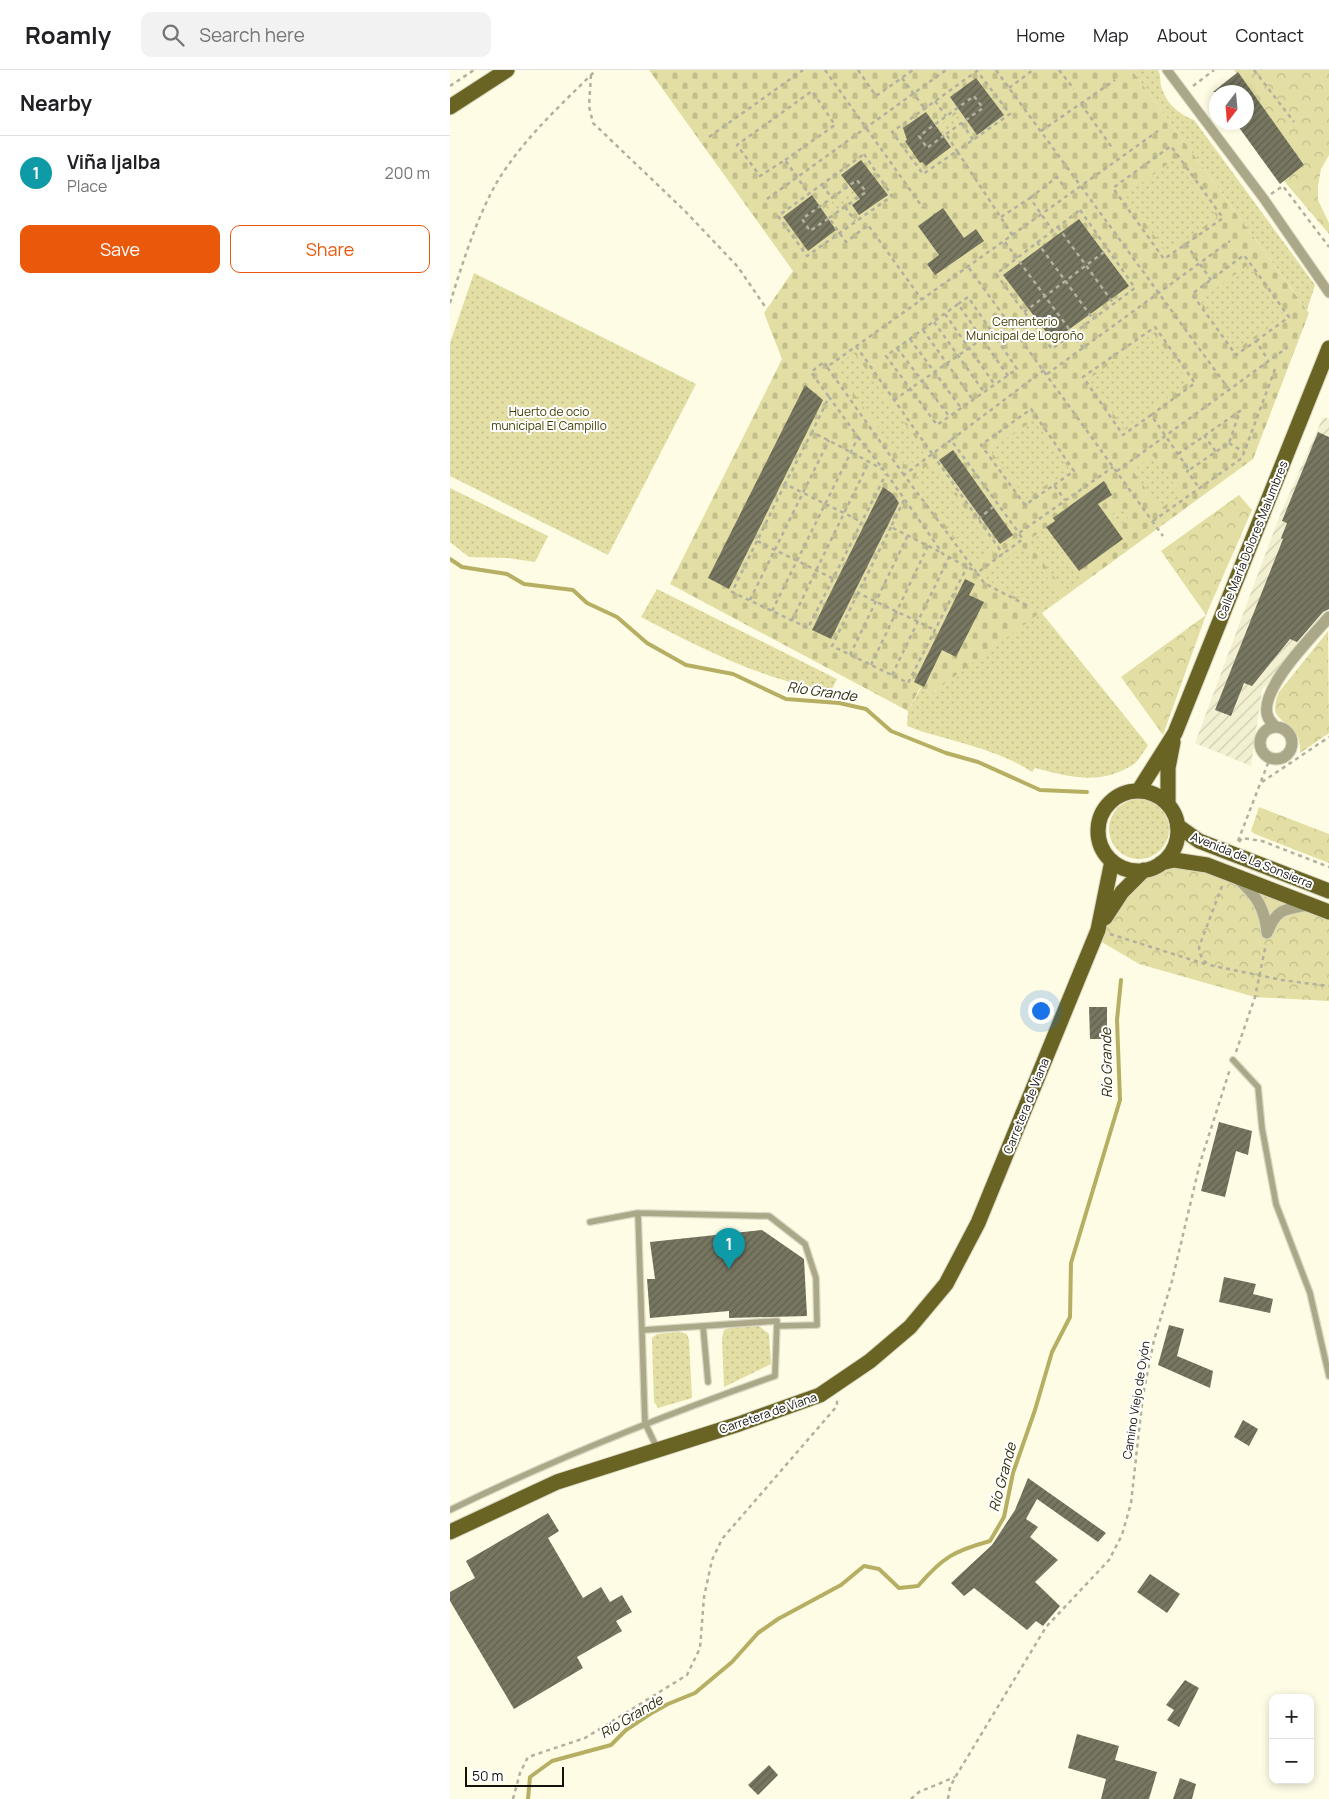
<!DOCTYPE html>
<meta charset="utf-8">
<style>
:root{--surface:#fff;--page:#f2f2f2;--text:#202124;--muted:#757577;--line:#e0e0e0;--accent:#ea580c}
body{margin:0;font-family:Manrope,sans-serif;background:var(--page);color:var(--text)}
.controls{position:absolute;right:15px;bottom:15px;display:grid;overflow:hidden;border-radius:10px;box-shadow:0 2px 8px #0003}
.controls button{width:45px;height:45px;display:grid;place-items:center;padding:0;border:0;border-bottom:1px solid var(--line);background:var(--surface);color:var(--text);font:25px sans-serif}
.compass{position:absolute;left:759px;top:15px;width:45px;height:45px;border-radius:50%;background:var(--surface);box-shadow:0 2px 8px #0003;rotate:196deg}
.scale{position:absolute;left:15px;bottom:12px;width:99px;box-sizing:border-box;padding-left:5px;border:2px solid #14130b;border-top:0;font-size:14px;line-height:18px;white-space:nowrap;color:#14130b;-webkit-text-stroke:4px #fff;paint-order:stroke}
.you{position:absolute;left:590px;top:940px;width:18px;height:18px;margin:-12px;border:4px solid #fff;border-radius:50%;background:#1a73e8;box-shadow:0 0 0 8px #1a73e833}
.badge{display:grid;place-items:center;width:32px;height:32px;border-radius:50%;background:var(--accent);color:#fff;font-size:16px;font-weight:700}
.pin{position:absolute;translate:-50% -41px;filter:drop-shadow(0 1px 2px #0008)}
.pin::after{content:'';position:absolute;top:26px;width:18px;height:15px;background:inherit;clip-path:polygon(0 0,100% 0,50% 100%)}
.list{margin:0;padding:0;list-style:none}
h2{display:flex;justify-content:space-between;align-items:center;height:65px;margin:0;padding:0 20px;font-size:21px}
h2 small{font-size:16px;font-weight:400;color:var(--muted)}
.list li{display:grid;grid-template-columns:32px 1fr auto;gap:15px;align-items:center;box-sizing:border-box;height:75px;padding:0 20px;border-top:1px solid var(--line)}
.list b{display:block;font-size:19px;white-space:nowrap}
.list p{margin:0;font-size:16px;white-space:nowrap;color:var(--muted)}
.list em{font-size:16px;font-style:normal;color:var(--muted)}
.actions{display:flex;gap:10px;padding:15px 20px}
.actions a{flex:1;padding:11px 0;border:1px solid var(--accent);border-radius:10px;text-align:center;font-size:18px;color:var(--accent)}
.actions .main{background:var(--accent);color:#fff}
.icon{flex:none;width:28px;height:28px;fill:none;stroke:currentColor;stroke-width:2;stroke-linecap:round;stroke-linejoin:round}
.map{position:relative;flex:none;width:879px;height:1729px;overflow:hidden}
header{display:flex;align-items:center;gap:30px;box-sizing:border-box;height:70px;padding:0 25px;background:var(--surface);border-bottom:1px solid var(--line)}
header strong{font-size:24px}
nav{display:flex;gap:28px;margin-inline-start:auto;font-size:18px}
.search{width:350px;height:45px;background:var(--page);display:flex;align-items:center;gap:12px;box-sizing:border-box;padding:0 18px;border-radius:10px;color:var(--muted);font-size:19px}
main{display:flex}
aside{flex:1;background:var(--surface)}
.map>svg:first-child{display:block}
</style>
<header>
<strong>Roamly</strong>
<div class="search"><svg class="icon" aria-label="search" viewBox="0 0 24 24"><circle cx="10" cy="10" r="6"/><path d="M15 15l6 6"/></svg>Search here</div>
<nav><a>Home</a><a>Map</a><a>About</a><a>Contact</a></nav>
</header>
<main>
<aside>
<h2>Nearby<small></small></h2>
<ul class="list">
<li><span class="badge" style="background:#0f9aa8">1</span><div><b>Viña Ijalba</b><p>Place</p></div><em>200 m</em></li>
</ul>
<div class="actions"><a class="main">Save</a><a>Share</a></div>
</aside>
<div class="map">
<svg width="879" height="1729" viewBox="0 0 879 1729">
<defs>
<pattern id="industrial-furrows" width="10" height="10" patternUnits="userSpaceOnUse" patternTransform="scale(1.25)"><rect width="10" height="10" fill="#f2f0d1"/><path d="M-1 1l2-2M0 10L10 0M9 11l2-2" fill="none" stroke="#cfcdb2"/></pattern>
<pattern id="forest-crowns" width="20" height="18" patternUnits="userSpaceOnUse" patternTransform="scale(1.25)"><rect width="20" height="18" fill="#e3dea3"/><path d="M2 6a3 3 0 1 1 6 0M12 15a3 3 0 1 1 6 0" fill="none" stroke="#c2be8b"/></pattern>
<pattern id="cemetery-stones" width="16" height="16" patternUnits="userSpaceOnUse" patternTransform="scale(1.25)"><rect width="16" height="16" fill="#e3dea3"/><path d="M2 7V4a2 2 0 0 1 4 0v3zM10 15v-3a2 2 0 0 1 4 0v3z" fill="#c2be8b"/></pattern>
<pattern id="garden-dots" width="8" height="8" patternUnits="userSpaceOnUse" patternTransform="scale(1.25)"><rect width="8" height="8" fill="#e3dea3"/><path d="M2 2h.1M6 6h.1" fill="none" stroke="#c2be8b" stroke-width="1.8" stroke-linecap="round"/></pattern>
<pattern id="building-hatch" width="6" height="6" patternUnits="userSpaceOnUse" patternTransform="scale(1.25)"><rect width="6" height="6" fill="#777661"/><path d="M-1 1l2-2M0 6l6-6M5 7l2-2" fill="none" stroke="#60604e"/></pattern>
</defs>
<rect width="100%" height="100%" fill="#fefce4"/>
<path fill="url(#industrial-furrows)" d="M873,347l6,2v190l-67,81 -11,76 -56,-23 83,-223z"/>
<path fill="url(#forest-crowns)" d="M784,0h95v85l-8,14 -3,17v14l11,23v11l-45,-53 20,-16z
M789,425l13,15 -46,105 -43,120 -42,-58 85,-62 -45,-64z
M878,561l1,102 -29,20c0,-5 0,-11 -2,-16 -10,-20 -32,-14 -19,-45z
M809,737l70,27v29l-74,-29 -4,-3z
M724,790l155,52v89l-74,-4 -116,-33 -44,-26 49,-68z"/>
<path fill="url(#cemetery-stones)" d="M199,0h483l177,243 -56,146 -322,235 -11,-6 -12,23 -238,-127 112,-225 -18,-46 29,-42z"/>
<path fill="url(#garden-dots)" d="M682,0h26c3,5 2,10 3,16 5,17 17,28 33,34l121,165 -8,25z
M524,31l4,7 -51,36 -4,-6z
M725,89l42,58 -50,36 -42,-58z
M407,115l5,7 -51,35 -5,-6z
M798,195l36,50 -48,35 -36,-50z
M24,203l222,111 -88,171 -158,-79v-133z
M703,263l36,49 -65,47 -35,-50z
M404,283l70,97c-2,8 -9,12 -16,15l-4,-1 -67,-94 3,-7z
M584,350l35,49 -43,30 -36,-49z
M703,386l28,38 -21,15 -27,-38z
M482,393l58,81 5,8 -2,1 -5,-2 -11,9 -7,-1 -55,-77 2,-9z
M0,418l98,48 -13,26 -27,-4 -39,-1 -19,-15z
M671,438l7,10 -10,8 -7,-10z
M595,458l37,51 -17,12 -38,-49z
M572,477l40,48 -22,17 -54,-33 2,-7z
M207,519l180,90 -6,12c-67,-10 -130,-43 -190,-74z
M591,542l107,133c-4,6 -9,15 -14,19 -33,22 -64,13 -99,4l-3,4c-38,-25 -83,-30 -125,-46l1,-15 13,-23 10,6z
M659 759a30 30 0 1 1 60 0a30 30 0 1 1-60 0Z
M309,1256l10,8 2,30 -47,23 -2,-49 2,-8 8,-3z
M229,1262l8,2 2,6 3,58 -34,10 -4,-6 -2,-64 5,-4z"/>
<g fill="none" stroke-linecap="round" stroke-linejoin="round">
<path stroke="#b6af63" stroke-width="4" d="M0,489l12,8 45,7 17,10 49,6 14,13 30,14 30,26 39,22 47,9 53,25 53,4 27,6 25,22 55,22 32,9 62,28 47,2
M78,1729l2,-22 22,-16 59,-16 15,-15 24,-16 18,-10 27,-11 37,-31 26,-29 20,-14 63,-34 23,-19 15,3 20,19 19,-2c25,-29 36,-35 72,-45l14,-24 9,-44 22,-63 17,-58 18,-35 1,-54 49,-163 -3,-80 4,-40"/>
</g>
<path fill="url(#building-hatch)" d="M788,2l66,93 -24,19 -45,-62h11v-30h-33z
M526,8l28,37 -27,20 -27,-38z
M476,42l25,35 -25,19 -4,-4 -2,1 -15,-22 2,-1 -4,-12z
M411,90l27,35 -29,20 -7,-10 8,-6 -19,-24z
M362,125l24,35 -28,21 -25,-34z
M493,138l21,30 12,-9 8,12 -49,34 -8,-11 12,-9 -21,-29z
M629,149l50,67 -76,55 -50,-66z
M355,315l18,15 -94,189 -21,-11z
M868,362l11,5v172l-6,3 -26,30 -7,-3 -38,47 -8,-3 -13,33 -16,-6 68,-171 -2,-1 6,-15 -5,-2z
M503,380l60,85 -13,9 -61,-84z
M654,411l8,14 -14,9 25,35 -44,32 -33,-44 9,-6 -2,-3z
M433,417l10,7 6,9 -68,136 -19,-9z
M515,509l10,5 -6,11 15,7 -28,55 -14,-7 -18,37 -10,-5z
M639,937h18v32h-17z
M769,1052l33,9 -4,24 -12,-4 -11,46 -24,-6z
M312,1160l42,29 3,57 -78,2v-7l-79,7 -3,-39h8l-5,-37z
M774,1207l32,7 -3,10 20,5 -3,14 -51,-11z
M719,1255l15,4 -7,27 36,15 -3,17 -52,-23z
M793,1350l15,9 -9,17 -15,-9z
M578,1408l78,55 -8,9 -61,-43 -11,20 12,8 -8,10 28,23 -23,22 25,24 -17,20 -7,-5 -9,9 -53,-42 -10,8 -13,-13 41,-38 23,-35z
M98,1443l11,18 -11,7 35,60 18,-11 9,15 12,-7 10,17 -16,9 6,10 -45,26 6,11 -69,41 -64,-108v-9l25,-14 -9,-17z
M700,1504l30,20 -13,19 -30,-21z
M735,1610l14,8 -20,39 -12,-7 7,-10 -8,-5z
M627,1664l42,12 -4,14 42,12 -8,27h-48l5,-20 -38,-11z
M319,1695l9,10 -20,20 -10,-10z
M730,1708l16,6 -4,15h-19z"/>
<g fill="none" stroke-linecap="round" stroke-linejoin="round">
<defs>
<path id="service" d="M783,990l25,27 4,41 14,76 34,89 19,83
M188,1143l7,210 12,25
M140,1152l48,-9 131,3 36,28 11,34 1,47 -40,1
M253,1256l5,56
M0,1440c106,-52 214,-95 325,-134l2,-55 -133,9"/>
<path id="pedestrian" d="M717,0l97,129 65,94"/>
<path id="minor" d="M810 673a16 16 0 1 1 32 0a16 16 0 1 1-32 0Z
M825,657c-2,-3 -6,-7 -7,-10 -11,-26 45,-81 61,-100
M789,810c18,16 26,29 28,53
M818,861c9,-23 18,-22 41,-26"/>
<path id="primary" d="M0,37l57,-37
M689,720l36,-57 154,-385
M648 761a40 40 0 1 1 80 0a40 40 0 1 1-80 0Z
M718,734v-36l5,-26
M728,756l21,15 130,50
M711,793l13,-3 33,5 122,47
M655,848l17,-26 22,-22
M0,1462l107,-50 182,-58 81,-29 50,-34 40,-34 36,-43 32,-61 120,-293 14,-69"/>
</defs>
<use href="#service" stroke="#d9d7c1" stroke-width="8"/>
<use href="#pedestrian" stroke="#d9d7c1" stroke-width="11"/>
<use href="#minor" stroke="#d9d7c1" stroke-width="13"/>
<use href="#primary" stroke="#d9d7c1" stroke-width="17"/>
<path stroke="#b2b09e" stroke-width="2.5" stroke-dasharray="4 4" stroke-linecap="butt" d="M375,0l98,138
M408,0l18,26 37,-26
M546,0l232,318
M609,0l15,19
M804,0l40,52
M141,5l-2,31 4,17 92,88 53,56 28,41
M452,8l23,31
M0,16l24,-16
M743,16l21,-16
M559,18l24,-18
M485,31l11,15
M631,34l32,45
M512,53l11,17
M591,61l74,-51
M496,64l37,-26 -9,-12 -55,40 8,12 19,-14 11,17 53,-37 -33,-43 -85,61 31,42 34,-23 56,85
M259,67l94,-67
M414,84l28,42 -85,60 -29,-40z
M335,90l50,-35 -23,-34 -75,54 23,31 25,-16 24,34
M372,115l10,13
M821,124l12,-8 46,61
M580,128l27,-21 9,12
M317,129l179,-129
M395,137l10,14
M630,140l55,78 -83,61 -56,-75z
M551,147l29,-19 23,33
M379,148l37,-26 -9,-12 -55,39 8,12 19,-13 17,24 22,-17 54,75
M608,157l56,77
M555,172l78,106
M587,172l56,77
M736,174l37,-26 -52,-72 -58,42 51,71 22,-15 25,36
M519,198l194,268
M0,233c13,-41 26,-84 47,-121 26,-43 64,-77 99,-112
M508,234l10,-7 24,35
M574,242l84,-63
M495,244l50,71
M484,252l50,70
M473,260l50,70
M460,269l51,69
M806,271l33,-24 -45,-62 -52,39 44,61 20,-14 12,19
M406,276l77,109
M447,278l52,68
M377,297l-3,-5 -13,10 18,25
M594,300l-93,70 68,93 94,-66
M597,304l183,-133
M444,330l88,-61 10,-7 25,37 -80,56 -51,-69 72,-52 50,72
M701,345l44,-32 -40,-56 -72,50 40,58 28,-20 38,55 40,-27 11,-32 -62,43
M362,362l-27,52 77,38
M754,365l12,17
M408,367l25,32
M501,370l-47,35 73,98 46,-34 -4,-5
M779,373l15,9
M483,385l70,99
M739,400l-2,1 13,18
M667,401l171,-124
M454,405l-77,-108 331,-236
M335,414l-28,57 77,38
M604,415l20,-14 -43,-62 -50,36 44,60 29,-20 11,15
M454,430l-13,27 51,26
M528,449l19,-15
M703,451l89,-63 33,-89
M441,457l-33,66 77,37
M307,471l-25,51 76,36 78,-154
M527,503l7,10 44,23
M408,523l-26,53 76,37 59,-116
M300,530l79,-160
M322,541l79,-159 7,-15 -29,-40 -17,35c24,12 48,25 72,38l59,84 32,17
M342,550l77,-158
M400,585l58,-120
M421,595l57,-119
M442,605l57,-118
M812,712l67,-45
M788,771l32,-83
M789,772l3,-4 20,3 67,26
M772,816l-23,61c1,9 3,13 10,18l73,15 47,6
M660,864l95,30
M786,982l19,-55 11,-53
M63,1729l7,-26 8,-16 57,-19 102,-63 13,-27 4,-51 8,-37 10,-21 115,-133v-7
M461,1729l8,-7 36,-15
M498,1729l2,-12 6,-11 90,-149 63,-67 13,-25 9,-32 12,-108 11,-55 18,-59 28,-118 30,-94"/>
<use href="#service" stroke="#aaa888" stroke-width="5.5"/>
<use href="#pedestrian" stroke="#aaa888" stroke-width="9"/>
<use href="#minor" stroke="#aaa888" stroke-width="11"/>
<use href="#primary" stroke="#696324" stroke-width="15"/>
</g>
<g text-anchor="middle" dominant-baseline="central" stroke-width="4" stroke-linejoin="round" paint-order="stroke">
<g font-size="12" fill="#433e00" stroke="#fff">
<text x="575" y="251">Cementerio<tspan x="575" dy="14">Municipal de Logroño</tspan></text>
<text x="99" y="341">Huerto de ocio<tspan x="99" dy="14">municipal El Campillo</tspan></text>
</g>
<g font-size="12" fill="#14130b" stroke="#fff">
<text transform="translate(802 470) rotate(-68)">Calle María Dolores Malumbres</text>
<text transform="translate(802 790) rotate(22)">Avenida de La Sonsierra</text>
<text transform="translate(576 1036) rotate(-68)">Carretera de Viana</text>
<text transform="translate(686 1330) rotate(-81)">Camino Viejo de Oyón</text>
<text transform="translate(318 1343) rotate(-19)">Carretera de Viana</text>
</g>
<g font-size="14" font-style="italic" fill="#302d0a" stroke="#fff">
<text transform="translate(372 621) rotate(8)">Río Grande</text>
<text transform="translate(656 993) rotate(-91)">Río Grande</text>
<text transform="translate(552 1407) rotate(-75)">Río Grande</text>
<text transform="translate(181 1646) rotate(-31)">Río Grande</text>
</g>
</g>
</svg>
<div class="controls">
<button>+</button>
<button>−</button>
</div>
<svg class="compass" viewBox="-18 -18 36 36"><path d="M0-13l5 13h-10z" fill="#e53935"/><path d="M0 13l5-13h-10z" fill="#757577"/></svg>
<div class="scale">50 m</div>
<div class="you"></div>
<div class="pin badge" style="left:279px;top:1199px;background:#0f9aa8">1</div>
</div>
</main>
